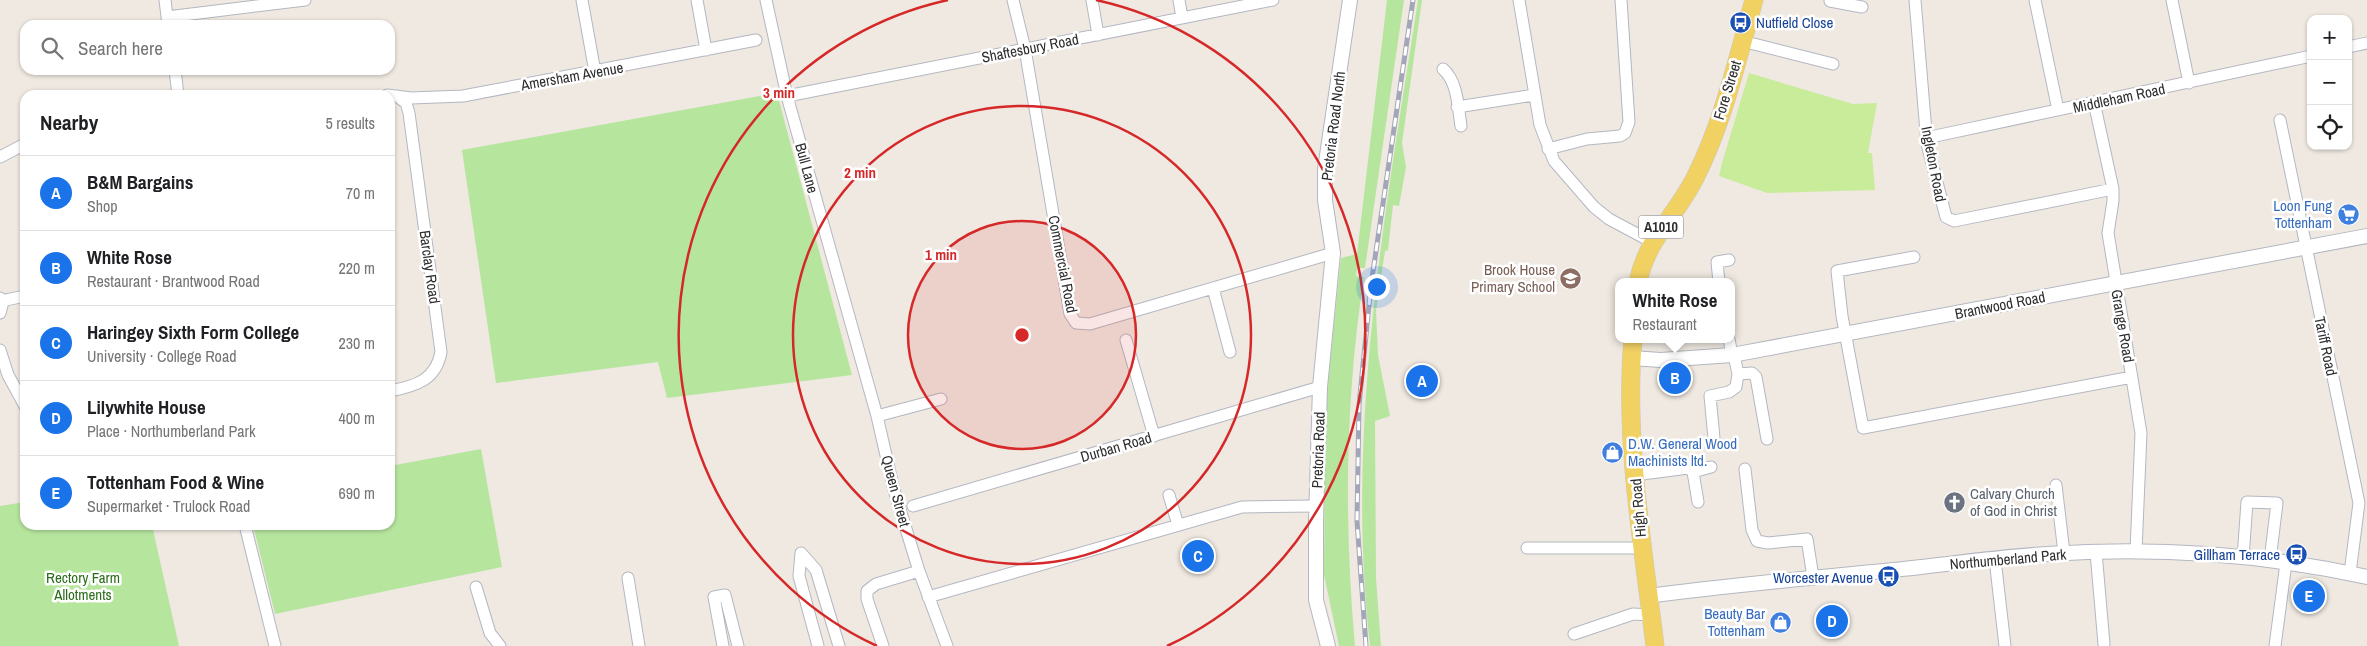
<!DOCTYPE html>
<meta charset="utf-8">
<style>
:root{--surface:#fff;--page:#f6f6f6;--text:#202124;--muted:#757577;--line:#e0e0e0;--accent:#1a73e8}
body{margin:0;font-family:"Archivo Narrow",sans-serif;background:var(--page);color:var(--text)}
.controls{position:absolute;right:15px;top:15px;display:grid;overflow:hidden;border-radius:10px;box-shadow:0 1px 4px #0004}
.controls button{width:45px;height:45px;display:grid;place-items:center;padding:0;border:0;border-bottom:1px solid var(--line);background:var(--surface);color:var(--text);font:25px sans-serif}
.you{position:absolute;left:1376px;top:286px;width:18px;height:18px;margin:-12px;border:4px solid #fff;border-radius:50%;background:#1a73e8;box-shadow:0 0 0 8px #1a73e833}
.badge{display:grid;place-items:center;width:32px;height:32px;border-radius:50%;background:var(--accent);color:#fff;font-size:16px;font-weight:700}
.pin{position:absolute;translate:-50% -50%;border:2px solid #fff;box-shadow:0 1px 5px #0006}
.popup{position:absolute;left:1615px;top:278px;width:120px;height:65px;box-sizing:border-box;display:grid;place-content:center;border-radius:10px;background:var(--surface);filter:drop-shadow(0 1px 4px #0005);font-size:16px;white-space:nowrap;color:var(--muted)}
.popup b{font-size:19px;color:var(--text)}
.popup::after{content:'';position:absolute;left:50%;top:100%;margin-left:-10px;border:10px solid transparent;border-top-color:var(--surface)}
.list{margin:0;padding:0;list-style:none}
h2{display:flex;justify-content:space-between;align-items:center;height:65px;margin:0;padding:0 20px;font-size:21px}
h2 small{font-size:16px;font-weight:400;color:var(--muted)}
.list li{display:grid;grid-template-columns:32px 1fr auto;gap:15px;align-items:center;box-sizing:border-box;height:75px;padding:0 20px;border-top:1px solid var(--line)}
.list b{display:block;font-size:19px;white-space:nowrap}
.list p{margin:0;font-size:16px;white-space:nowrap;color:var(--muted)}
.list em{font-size:16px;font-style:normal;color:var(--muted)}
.icon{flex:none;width:28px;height:28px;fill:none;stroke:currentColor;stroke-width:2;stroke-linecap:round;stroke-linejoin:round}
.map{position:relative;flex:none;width:2367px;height:646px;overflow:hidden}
.search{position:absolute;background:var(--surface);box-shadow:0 1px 4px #0004;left:20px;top:20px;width:375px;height:55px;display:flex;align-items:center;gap:12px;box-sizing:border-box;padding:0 18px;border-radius:15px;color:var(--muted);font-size:19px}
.panel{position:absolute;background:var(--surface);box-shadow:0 1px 4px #0004;left:20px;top:90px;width:375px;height:440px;border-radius:15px}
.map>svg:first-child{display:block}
</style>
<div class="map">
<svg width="2367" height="646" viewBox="0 0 2367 646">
<rect width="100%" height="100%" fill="#efe9e1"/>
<path fill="#b6e59e" d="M1387,0h17l-39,268h-8l-1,8 8,1c-19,122 -20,246 -9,369h-16l-15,-71 1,-166 16,-151 16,-4z
M1418,0h4l-20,143 4,24 -7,39 -6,-1 -5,45 -3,1 -9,60 2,44 12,61 -15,5 1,157 5,68h-11c-25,-217 15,-432 48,-646z
M777,93l75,282 -185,23 -9,-36 -162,21 -34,-233z
M481,449l21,118 -227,47 -22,-89h137v-59z
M25,502v23h127l27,121h-179v-140z"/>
<path fill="#c9ec9a" d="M1749,73l104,31 24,-1 -9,50h4l3,37 -108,3 -48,-17 3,-13z"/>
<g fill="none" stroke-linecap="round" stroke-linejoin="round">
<defs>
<path id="minor" d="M165,0l3,25
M582,0l13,72
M697,0l9,50
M766,0l21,96 90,320 17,74 25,81 28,75
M1013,0l12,49 45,265 6,9 14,1 243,-71
M1092,0l6,35
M1179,0l3,18
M1519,0l21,125 14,36 40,46 15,12 43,23
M1915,0l12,144 19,73 8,4 5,-1 154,-31
M2035,0l23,110
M2172,0l17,83
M1830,1l32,6
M167,17l138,-17
M1742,41l91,23
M2348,47l19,-4
M1443,69c15,13 15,39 18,57
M175,70l3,25
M387,95l24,3 52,-2 293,-56
M787,96l486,-96
M2094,102l19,87v12l-5,32 33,200 -5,118
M1457,107l77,-12
M2280,120l79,383 -9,70
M1926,138l385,-82
M1548,149l39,-10 33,-3 5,-3 4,-11 -8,-122
M0,157l25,-13
M1914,257l-77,14 5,45 21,112 269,-51
M1719,282l-2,-20 12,-2
M1213,288l17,64
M0,298l2,8 -2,7
M1,301l24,-5
M1729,339l3,16
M1126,340l28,96
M0,350l8,25 17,31
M1738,374l14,-1 4,4 11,62
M390,391c26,-5 46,-11 51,-39l-32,-239 -3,-10 -9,-7
M877,416l64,-17
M1714,438l-4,-42 19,-4 7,-5 2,-13 -4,-19
M1745,469l7,61 5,11 11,2 39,-4 6,38
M1693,472l18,-5
M1635,475l53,-7 5,4 5,30
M2056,485l8,68
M1169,495l9,30
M913,506l407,-119
M245,525l30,121
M1527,548h114
M2096,552l8,92
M2243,558l4,-56 30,1 -7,57
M1995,559l10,87
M628,578l11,68
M476,587l14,46 10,13
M928,597l314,-90 74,-1
M1574,634l59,-20 18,1
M723,646l-9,-49 11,-2 13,51
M818,646l-19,-70 2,-23 15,17 23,76
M883,646l-16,-47v-8l9,-7 43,-13
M2275,646l11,-83"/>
<path id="tertiary" d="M1631,358l30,2 71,-5 635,-119
M1648,596c81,-11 163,-18 245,-26 51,-5 103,-13 154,-16 107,-7 216,0 320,23
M1328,646l-12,-46v-80l4,-133 13,-134 -8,-53v-31l25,-169"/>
<path id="primary" d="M1638,282c9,-44 38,-66 57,-104 28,-55 42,-118 59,-178
M1633,339c-9,101 10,207 22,307"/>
</defs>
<use href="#minor" stroke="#b4b7c1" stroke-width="13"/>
<use href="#tertiary" stroke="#b4b7c1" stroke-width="16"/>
<use href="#primary" stroke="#c9c9c9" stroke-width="19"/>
<use href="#minor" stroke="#fff" stroke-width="11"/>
<use href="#tertiary" stroke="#fff" stroke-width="14"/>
<use href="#primary" stroke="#f2d163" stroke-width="18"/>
<defs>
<path id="rail" d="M1366,646l-9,-125 2,-116 12,-120 42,-285"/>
</defs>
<use href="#rail" stroke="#a3a6b8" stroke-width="5"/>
<use href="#rail" stroke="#fff" stroke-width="3" stroke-dasharray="9" stroke-linecap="butt"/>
</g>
<circle cx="1022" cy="335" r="114" fill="#d62828" fill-opacity=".12"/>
<g fill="none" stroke="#d62828" stroke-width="2.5">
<circle cx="1022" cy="335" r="114"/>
<circle cx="1022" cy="335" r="229"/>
<path d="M877 646A343 343 0 0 1 948 0M1096 0A343 343 0 0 1 1167 646"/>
</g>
<defs>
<symbol id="bus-disc" viewBox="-11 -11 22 22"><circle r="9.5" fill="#1a4fb4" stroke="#fff"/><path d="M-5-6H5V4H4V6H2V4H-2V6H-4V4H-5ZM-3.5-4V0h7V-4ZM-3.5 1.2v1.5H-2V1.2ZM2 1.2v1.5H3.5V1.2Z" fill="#fff"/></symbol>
<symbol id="supermarket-disc" viewBox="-11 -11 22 22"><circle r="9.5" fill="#3f7fe0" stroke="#fff"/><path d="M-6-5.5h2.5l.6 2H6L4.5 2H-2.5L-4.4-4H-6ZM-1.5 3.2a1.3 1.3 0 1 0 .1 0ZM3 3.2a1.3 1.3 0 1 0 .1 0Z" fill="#fff"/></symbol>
<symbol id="school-disc" viewBox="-11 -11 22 22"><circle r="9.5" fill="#8d6e63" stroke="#fff"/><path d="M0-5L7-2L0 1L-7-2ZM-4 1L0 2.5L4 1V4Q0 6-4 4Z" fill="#fff"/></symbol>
<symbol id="shop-disc" viewBox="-11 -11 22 22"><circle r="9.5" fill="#3f7fe0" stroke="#fff"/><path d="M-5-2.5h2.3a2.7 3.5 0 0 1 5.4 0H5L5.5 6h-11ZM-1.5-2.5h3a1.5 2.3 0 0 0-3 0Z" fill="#fff"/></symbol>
<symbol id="church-disc" viewBox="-11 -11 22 22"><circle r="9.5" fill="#6b7280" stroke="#fff"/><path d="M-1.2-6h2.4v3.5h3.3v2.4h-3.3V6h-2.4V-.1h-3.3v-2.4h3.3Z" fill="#fff"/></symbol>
</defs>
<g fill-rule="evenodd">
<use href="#bus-disc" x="1728" y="10" width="25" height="25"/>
<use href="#supermarket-disc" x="2336" y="202" width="25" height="25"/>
<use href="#school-disc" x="1558" y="266" width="25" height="25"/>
<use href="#shop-disc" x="1600" y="440" width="25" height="25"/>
<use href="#church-disc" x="1942" y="490" width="25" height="25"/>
<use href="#bus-disc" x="2284" y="542" width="25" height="25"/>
<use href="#bus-disc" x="1876" y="564" width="25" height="25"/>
<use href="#shop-disc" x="1768" y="610" width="25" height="25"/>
</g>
<g text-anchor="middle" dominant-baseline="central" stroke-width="5" stroke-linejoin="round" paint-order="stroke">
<rect fill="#fff" stroke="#6d6d6d" stroke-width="1" x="1638.5" y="215.5" width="45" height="23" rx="4"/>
<g font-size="14" font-weight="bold" fill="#2e2e2e">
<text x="1661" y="227">A1010</text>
</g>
<g font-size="15" fill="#164399" stroke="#fff" text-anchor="end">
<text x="1756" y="22" text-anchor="start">Nutfield Close</text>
<text x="2280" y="554">Gillham Terrace</text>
<text x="1873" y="577">Worcester Avenue</text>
</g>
<g font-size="15" fill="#2e2e2e" stroke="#fff">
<text transform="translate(1030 48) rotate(-11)">Shaftesbury Road</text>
<text transform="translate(572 76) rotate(-10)">Amersham Avenue</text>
<text transform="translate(1727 90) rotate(-73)">Fore Street</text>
<text transform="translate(2119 98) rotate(-12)">Middleham Road</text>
<text transform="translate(1333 126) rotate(-83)">Pretoria Road North</text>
<text transform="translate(1934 164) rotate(79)">Ingleton Road</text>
<text transform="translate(807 168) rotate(75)">Bull Lane</text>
<text transform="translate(1063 264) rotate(79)">Commercial Road</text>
<text transform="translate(430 267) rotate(82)">Barclay Road</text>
<text transform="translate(2000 305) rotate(-11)">Brantwood Road</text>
<text transform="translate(2123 326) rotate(80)">Grange Road</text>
<text transform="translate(2326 346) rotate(78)">Tariff Road</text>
<text transform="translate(1116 447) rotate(-16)">Durban Road</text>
<text transform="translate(1318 450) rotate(-88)">Pretoria Road</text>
<text transform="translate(896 491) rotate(75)">Queen Street</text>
<text transform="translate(1638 508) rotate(-95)">High Road</text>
<text transform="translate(2008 559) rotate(-5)">Northumberland Park</text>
</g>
<g font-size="15" fill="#366cbe" stroke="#fff" text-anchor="end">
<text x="2332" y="205">Loon Fung<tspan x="2332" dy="17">Tottenham</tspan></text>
<text x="1628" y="443" text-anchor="start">D.W. General Wood<tspan x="1628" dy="17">Machinists ltd.</tspan></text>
<text x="1765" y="613">Beauty Bar<tspan x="1765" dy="17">Tottenham</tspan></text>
</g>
<g font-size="15" fill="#785e54" stroke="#fff" text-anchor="end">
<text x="1555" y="269">Brook House<tspan x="1555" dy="17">Primary School</tspan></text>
</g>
<g font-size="15" fill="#5b616d" stroke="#fff" text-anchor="start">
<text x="1970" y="493">Calvary Church<tspan x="1970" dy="17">of God in Christ</tspan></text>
</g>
<g font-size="15" fill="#2c6e1b" stroke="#fff">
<text x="83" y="577">Rectory Farm<tspan x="83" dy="17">Allotments</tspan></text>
</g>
</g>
<circle cx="1022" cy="335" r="8" fill="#d62828" stroke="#fff" stroke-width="2.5"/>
<g font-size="15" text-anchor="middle" font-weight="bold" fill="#d62828" stroke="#fff" stroke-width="5" stroke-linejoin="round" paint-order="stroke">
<text x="779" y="98">3 min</text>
<text x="860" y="178">2 min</text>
<text x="941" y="260">1 min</text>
</g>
</svg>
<div class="controls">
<button>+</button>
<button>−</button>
<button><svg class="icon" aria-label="locate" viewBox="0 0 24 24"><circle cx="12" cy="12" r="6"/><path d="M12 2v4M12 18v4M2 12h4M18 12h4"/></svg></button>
</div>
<div class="you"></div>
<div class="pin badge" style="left:1422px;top:381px">A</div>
<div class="pin badge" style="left:1675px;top:378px">B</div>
<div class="popup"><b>White Rose</b>Restaurant</div>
<div class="pin badge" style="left:1198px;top:556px">C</div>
<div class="pin badge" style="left:1832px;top:621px">D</div>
<div class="pin badge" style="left:2309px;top:596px">E</div>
<div class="search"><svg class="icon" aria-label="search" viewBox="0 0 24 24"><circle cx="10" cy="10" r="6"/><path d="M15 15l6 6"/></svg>Search here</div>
<section class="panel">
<h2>Nearby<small>5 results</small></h2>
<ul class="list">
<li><span class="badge">A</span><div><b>B&amp;M Bargains</b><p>Shop</p></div><em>70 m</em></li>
<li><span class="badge">B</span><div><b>White Rose</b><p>Restaurant · Brantwood Road</p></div><em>220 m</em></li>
<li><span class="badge">C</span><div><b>Haringey Sixth Form College</b><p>University · College Road</p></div><em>230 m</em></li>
<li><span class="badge">D</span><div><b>Lilywhite House</b><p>Place · Northumberland Park</p></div><em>400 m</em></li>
<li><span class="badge">E</span><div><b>Tottenham Food &amp; Wine</b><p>Supermarket · Trulock Road</p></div><em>690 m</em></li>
</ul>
</section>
</div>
